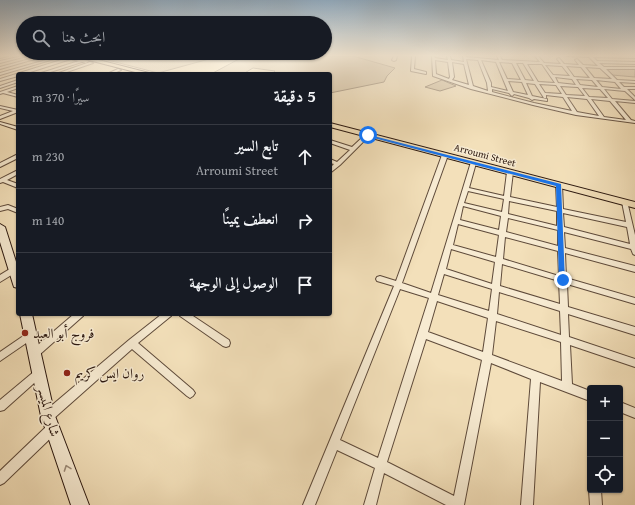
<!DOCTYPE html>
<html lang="ar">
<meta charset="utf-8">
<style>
:root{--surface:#171b24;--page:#242831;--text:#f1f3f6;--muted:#9ea1a6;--line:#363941}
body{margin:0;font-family:"Gentium Book Plus",Amiri,serif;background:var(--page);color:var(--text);direction:rtl}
.controls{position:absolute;right:12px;bottom:12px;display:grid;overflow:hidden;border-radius:4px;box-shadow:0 1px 3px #0004}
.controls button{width:36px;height:36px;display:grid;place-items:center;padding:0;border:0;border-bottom:1px solid var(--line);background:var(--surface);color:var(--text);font:20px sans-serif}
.stop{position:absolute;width:12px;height:12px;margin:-9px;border:3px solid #1a73e8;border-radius:50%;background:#fff}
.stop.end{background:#1a73e8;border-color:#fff;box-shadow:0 1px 4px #0008}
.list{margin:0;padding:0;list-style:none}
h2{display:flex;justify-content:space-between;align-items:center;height:52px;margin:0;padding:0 16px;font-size:17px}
h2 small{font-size:13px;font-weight:400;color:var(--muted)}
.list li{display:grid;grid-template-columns:26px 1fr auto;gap:12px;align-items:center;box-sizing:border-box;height:64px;padding:0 16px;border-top:1px solid var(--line)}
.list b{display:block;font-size:15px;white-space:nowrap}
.list p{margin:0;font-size:13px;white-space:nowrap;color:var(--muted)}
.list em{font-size:13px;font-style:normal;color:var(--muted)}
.icon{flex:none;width:22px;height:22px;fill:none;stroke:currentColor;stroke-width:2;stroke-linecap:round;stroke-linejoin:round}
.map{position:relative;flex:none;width:635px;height:505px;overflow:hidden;direction:ltr}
.search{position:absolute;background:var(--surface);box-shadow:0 1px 3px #0004;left:16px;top:16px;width:316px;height:44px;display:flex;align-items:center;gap:10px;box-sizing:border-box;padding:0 14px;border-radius:22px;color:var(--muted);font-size:15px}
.panel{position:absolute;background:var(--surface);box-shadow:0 1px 3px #0004;left:16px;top:72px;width:316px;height:244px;border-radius:4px;direction:rtl}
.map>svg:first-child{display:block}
</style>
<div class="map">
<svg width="635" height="505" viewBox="0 0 635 505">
<rect width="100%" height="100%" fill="#f3e0ba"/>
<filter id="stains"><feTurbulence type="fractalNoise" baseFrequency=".005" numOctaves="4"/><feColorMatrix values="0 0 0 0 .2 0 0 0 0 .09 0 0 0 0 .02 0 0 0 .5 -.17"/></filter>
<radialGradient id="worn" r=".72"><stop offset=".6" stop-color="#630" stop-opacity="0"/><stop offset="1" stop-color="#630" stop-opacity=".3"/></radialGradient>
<path fill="#d1be9d" stroke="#7e6b56" d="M101,56h119l-62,17 -62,-16z
M229,56h124l42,12 -8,8 -3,6 -54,11v-19h-58l3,-3 -22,-3 -10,6h-32l28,-15z
M606,69h29v8l-23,-2z
M442,80l14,6 -16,5 -15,-4z"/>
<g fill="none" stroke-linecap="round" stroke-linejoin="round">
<defs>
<path id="street" d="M0,56h8l-8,2z
M23,56h4l-27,7v-2z
M41,56h4l-45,13v-2z
M60,56h4l-64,19v-2z
M97,56h4l-11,4 -2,-1z
M394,56h3l-1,4 -2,1 -2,-1z
M412,56h3l-1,13 12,3v2l-15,-3z
M432,56h2l1,2 13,2 -1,-4h3l1,4 13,2 -1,-6h2l1,1 33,3 -2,-4h3l2,4 38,2 -5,-6h3l6,7 17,1 -4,-5 2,-1 5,6 15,1 -4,-5 2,-1 6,6 15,1 -9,-9 -22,-1h68v2l-42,-1 4,4 38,1v2l-36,-1 5,4h31v2h-29l11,11 18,1v2l-16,-1 5,5h11v2h-8l8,8v3l-10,-9 -21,-2 8,10 23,2v2l-20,-2 16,19 4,1v2l-59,-8 -43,-10 -62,-16 -38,-13zM466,59l12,1 9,23 1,8 -15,-5zM435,60l13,2 2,15 -1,2 -13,-5zM481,60l15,2 12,29 -17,-4v-4zM452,62l12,2 5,21 -17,-5 2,-3zM499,62l13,1 9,17 -14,-1zM516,63h7l11,18 -9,-1zM527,64h15l13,19 -17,-1zM545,65l17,1 8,10 -17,-1zM566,66l15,1 9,11 -16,-1zM585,67l15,1 12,11 -18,-1zM555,77l17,2 4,6 -18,-2zM576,79l16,1 6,7 -18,-2zM596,80l19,2 6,7 -19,-2zM508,81l14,1 6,13 -15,-3zM526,83l9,1 9,14h2v-3l17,2 9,14 -38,-8 -42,-11v-3l17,4 3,3 2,-2 15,4 3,2 2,-1 13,2v-2l-15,-3zM539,84l17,1 6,9 -17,-1zM560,86l18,1 7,9 -19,-1zM582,88l18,1 8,9 -19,-1zM567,97l20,2 12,17 -22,-4zM591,99l19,2 16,19 -22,-3z
M71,57l3,1 -50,16h-6v2l-18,5v-2z
M82,60l3,1 -41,13h-6z
M90,62l3,1 -32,11h-5z
M118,69l3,1 -9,4h-5z
M18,80v2l-18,6v-2z
M18,86v2l-11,4 11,3v2l-15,-4 -3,1v-2z
M0,106l18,4v2l-18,7v-3l13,-5 -13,-3z
M0,122l18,5v3l-18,-6z
M366,134l4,1 -30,30 -10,8v-5l4,-4 -4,-1v-4l7,3 13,-12 -20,-7v-3l22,7z
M445,153l3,2 -46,128 29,10 40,-131 2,-1 3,2 -7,25 35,8 3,-24 3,-2 3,2 -3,25 47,10 -1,-22 3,-2 3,2 1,24 63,13 -4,-20 3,-2 2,1 8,34v20l-2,-1 -2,-5 -67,-17 1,16 70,18v6l-70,-19 1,25 69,20v6l-68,-20 1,23 67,20v8l-67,-21 1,23 66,22v8l-65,-22 2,39 18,7v10l-50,-19 -7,123h-12l10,-126 -40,-16 -27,142h-18l-62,-32 -8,32h-12l11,-37 -38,-18 -22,55h-12l91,-219 -17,-5 -1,-2 1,-2 3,-1 16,5 46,-126zM468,191l36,8 -2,13 -38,-9zM509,201l48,10v15l-49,-12zM463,206l38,10 -2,14 -39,-10zM563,213l64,14 3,17 -66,-17zM508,218l50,12v16l-52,-14zM458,224l41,11 -3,22 -43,-12zM505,237l53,14 1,25 -56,-17zM451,249l44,13 -3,22 -46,-15zM502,264l57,17 1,23 -60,-18zM444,274l48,15 -3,22 -51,-16zM400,289l29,9 -51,160 -38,-18zM499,292l61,19 1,24 -64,-21zM437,301l51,17 -5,34 -55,-20zM496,321l65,21 1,39 -70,-26zM426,339l56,21 -28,136 -67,-34z
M18,154v4l-18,9v-4z
M18,170v4l-11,6 11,4v4l-15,-6 -3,1v-4z
M8,205l10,4v4l-10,-4 -8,2v-4z
M18,264v7l-18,11v-7z
M74,314h10l-1,2 -45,40 -3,1 -3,-1 -1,-3 1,-3z
M162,314h10l-1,2 -33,27 55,47 2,3 -2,3 -3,2 -3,-2 -55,-47 -80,71 -4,1 -4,-1 -1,-4 1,-4 85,-72z
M179,314h11l39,26 1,3 -1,3 -3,1 -3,-1 -43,-30z
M32,330l3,1 1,3 -1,3 -35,24v-9z
M39,369l3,1 2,3 -2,3 -38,34 -4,1v-11l36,-30z
M620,402l15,6v10l-15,-6z
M53,423l4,1 1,4 -1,4 -53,51 -4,2v-14l49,-47z
M590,488v2h11l1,15h-12l-1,-15z"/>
<path id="secondary" d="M0,224l5,3 13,41v20l-4,-1 -1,-3 -13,-42z
M20,314h12l23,102 34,89h-18l-30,-89z"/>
<path id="primary" d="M60,56h8l21,5 -3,2z
M77,56h6l70,18h-10l-66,-17z
M330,123l305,79v6l-305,-81z"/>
</defs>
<use href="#street" stroke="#5e4a3a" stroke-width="2"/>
<use href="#secondary" stroke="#2c180f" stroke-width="2"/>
<use href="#primary" stroke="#2c180f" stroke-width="2"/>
<use href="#street" fill="#f7ebd2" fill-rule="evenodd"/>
<use href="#secondary" fill="#f7ebd2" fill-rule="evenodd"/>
<use href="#primary" fill="#f3e0ba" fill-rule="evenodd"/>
</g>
<defs><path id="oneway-chevron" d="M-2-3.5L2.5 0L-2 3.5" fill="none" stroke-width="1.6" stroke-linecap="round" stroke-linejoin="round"/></defs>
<use stroke="#9c8c7a" href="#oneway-chevron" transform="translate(67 468) rotate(-110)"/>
<linearGradient id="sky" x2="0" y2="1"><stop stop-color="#91aabe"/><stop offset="0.44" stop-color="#faf1e0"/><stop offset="1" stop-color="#faf1e0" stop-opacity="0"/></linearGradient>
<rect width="635" height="126" fill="url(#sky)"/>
<path fill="#1a73e8" d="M366,134l195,50 4,97h-5l-1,-1 -3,-94 -190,-50z"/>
<g fill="#8f2418" stroke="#f7ebd2" stroke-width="1.5">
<circle cx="25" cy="333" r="4"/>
<circle cx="67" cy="373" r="4"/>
</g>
<g text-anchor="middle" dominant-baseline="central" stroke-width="3" stroke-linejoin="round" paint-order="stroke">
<g font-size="10" fill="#2c180f" stroke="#f7ebd2">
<text transform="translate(485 155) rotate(15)">Arroumi Street</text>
</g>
<g font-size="14" fill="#2c180f" stroke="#f7ebd2" text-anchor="start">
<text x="33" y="333">فروج أبو العبد</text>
<text x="75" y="373">روان ايس كريم</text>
</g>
<g font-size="14" fill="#2c180f" stroke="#f7ebd2">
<text transform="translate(49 411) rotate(75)">شارع الميسر</text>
</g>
</g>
<rect width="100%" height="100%" filter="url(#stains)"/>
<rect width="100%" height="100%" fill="url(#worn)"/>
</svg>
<div class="controls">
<button>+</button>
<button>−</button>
<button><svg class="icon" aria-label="locate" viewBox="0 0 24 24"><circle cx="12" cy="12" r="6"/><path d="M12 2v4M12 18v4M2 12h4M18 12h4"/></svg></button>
</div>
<div class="stop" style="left:368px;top:135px"></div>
<div class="stop end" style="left:563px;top:280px"></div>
<div class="search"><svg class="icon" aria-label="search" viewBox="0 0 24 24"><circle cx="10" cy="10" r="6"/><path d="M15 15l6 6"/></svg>ابحث هنا</div>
<section class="panel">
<h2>5 دقيقة<small>سيرًا · 370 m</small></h2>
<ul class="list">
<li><svg class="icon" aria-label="ahead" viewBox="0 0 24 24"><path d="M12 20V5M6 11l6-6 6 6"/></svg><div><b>تابع السير</b><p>Arroumi Street</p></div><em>230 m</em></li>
<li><svg class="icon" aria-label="right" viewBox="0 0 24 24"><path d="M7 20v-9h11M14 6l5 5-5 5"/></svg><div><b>انعطف يمينًا</b></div><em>140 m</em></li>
<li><svg class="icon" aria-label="arrive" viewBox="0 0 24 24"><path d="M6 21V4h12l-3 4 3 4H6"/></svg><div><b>الوصول إلى الوجهة</b></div></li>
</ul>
</section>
</div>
